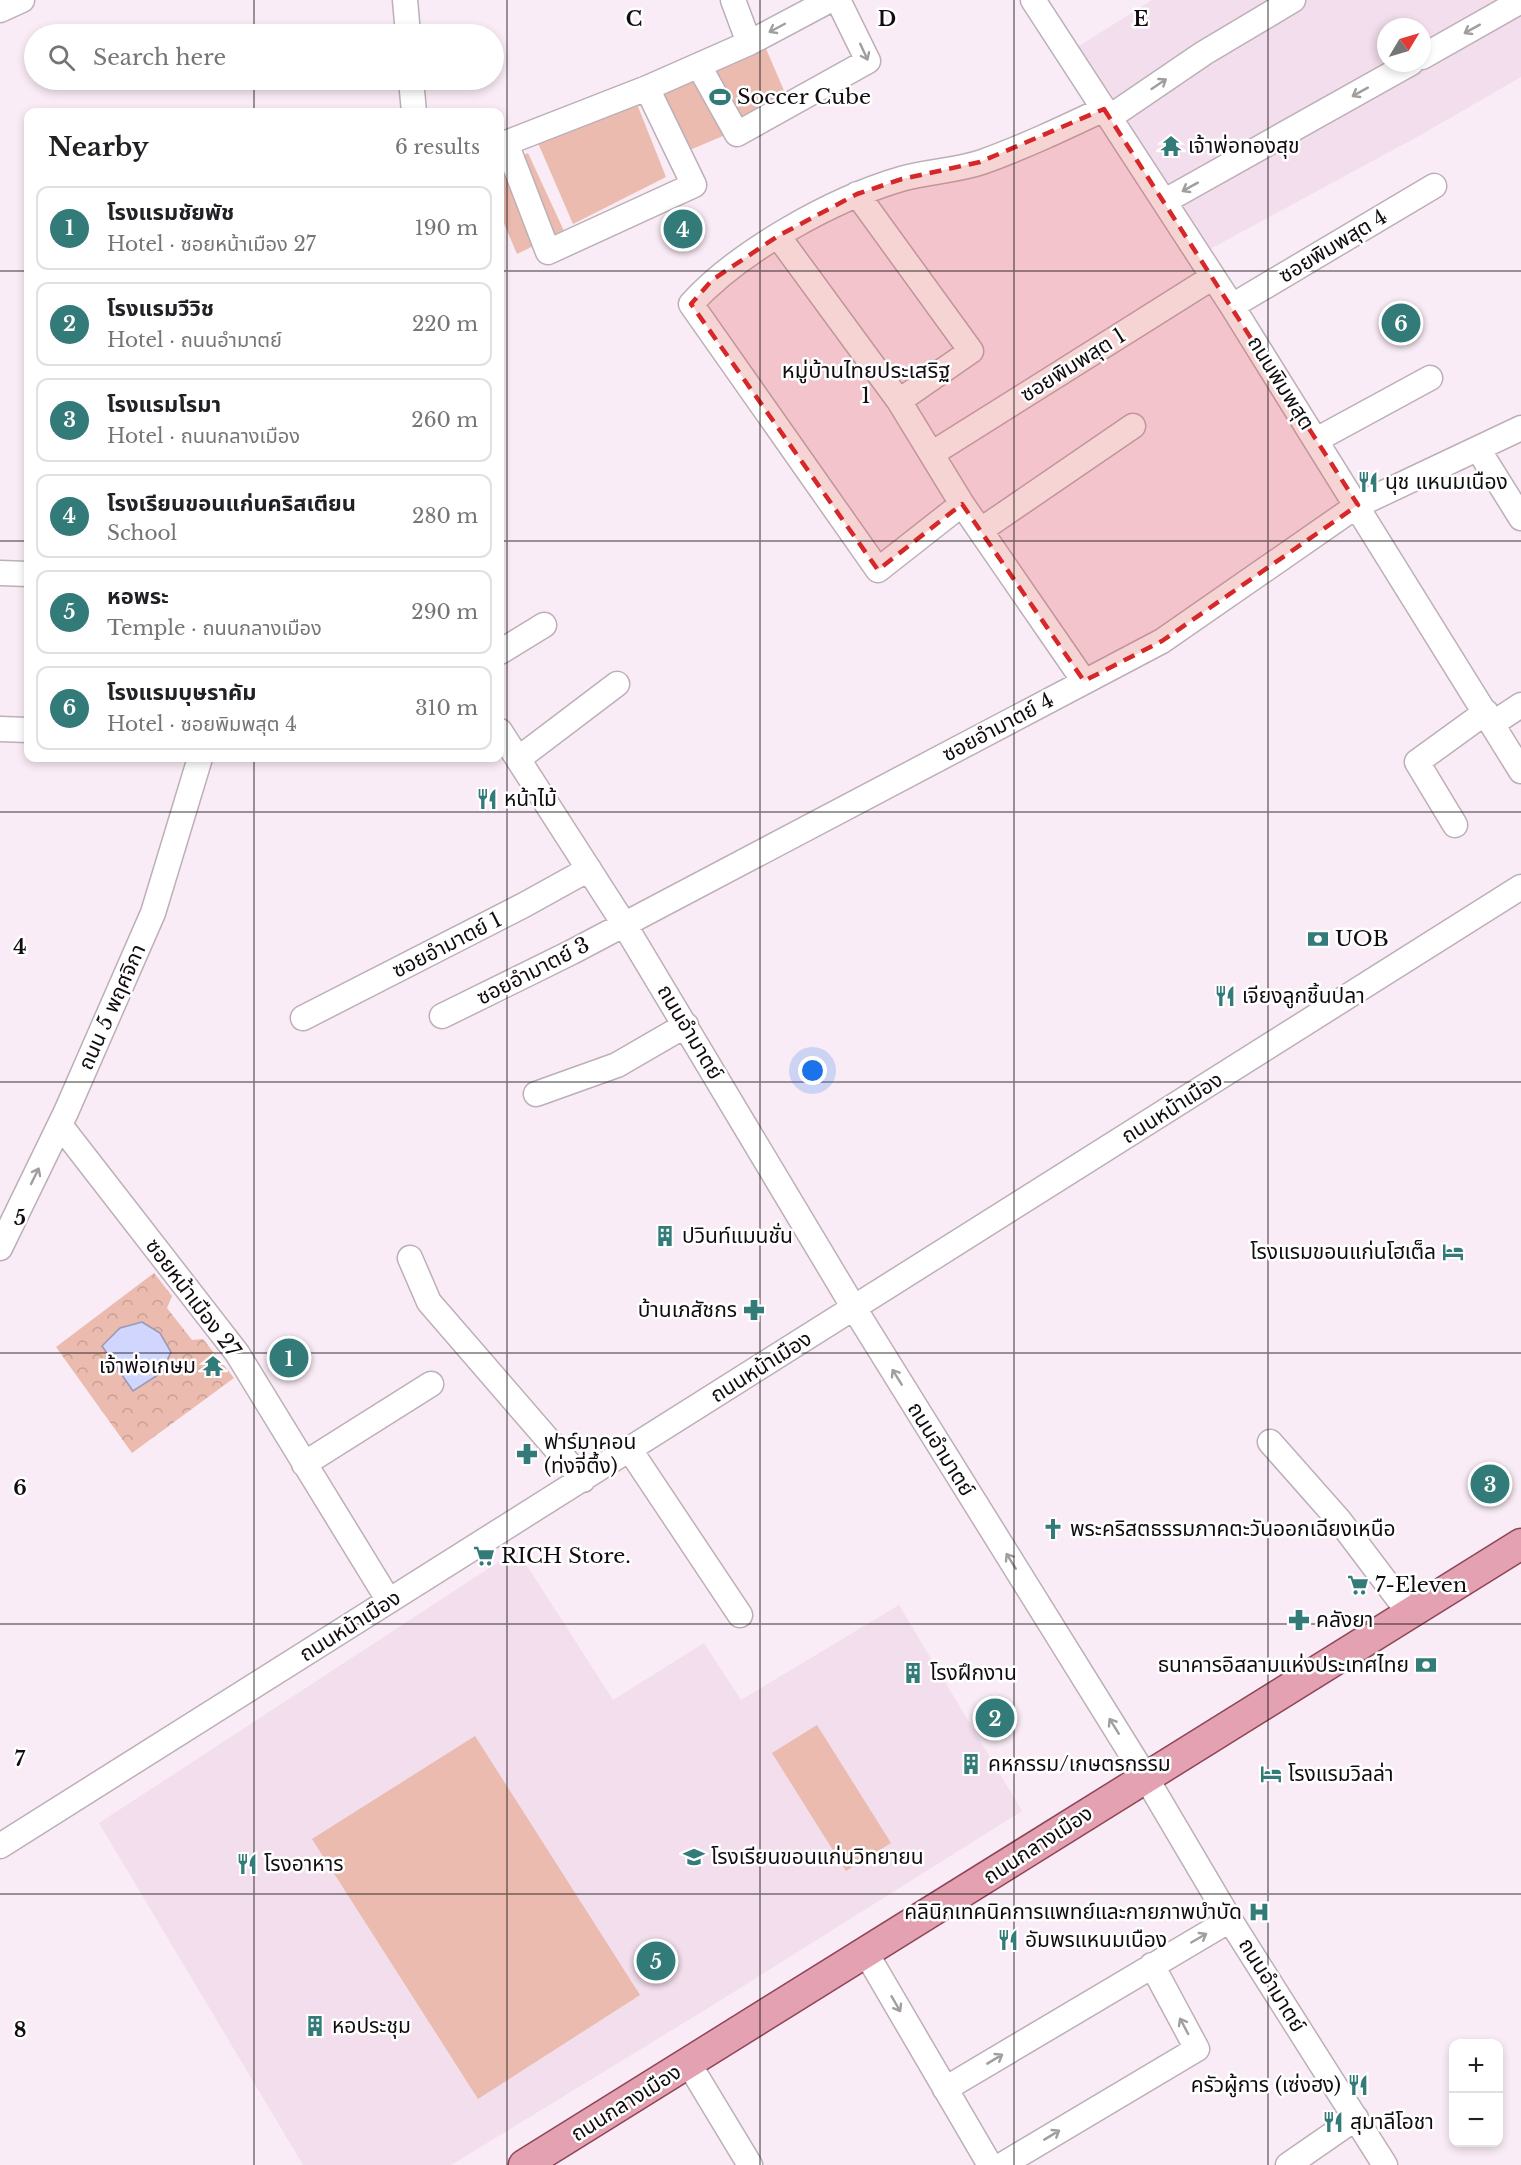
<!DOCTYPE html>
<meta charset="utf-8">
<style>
:root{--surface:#fff;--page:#f6f6f6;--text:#202124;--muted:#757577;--line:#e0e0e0;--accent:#327b78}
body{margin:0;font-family:"Libre Baskerville","Noto Sans Thai",serif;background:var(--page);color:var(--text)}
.controls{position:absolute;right:18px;bottom:18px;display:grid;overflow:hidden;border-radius:12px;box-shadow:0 3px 9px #0003}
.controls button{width:54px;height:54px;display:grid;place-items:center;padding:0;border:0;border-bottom:2px solid var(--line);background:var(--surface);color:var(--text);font:30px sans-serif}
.compass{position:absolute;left:1377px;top:18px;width:54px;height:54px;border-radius:50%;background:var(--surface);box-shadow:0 3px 9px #0003;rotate:52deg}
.you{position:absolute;left:813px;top:1071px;width:21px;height:21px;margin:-15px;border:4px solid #fff;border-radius:50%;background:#1a73e8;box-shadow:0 0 0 9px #1a73e833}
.badge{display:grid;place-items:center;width:39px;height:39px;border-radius:50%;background:var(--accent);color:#fff;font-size:20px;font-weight:700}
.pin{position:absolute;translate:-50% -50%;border:3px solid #fff;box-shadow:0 2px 6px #0006}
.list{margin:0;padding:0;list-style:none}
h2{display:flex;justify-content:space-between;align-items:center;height:78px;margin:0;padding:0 24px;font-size:26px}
h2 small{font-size:20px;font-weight:400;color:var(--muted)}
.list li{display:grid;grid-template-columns:39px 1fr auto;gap:18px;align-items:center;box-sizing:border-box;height:84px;margin:0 12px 12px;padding:0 12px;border:2px solid var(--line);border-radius:12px}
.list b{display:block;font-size:22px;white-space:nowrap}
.list p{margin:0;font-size:20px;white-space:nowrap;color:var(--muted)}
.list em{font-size:20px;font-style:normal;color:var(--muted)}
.icon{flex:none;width:33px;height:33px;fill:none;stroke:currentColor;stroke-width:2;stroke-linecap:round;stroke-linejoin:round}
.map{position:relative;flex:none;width:1521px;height:2165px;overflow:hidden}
.search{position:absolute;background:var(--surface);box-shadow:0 3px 9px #0003;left:24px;top:24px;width:480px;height:66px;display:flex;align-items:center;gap:15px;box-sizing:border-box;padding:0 21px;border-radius:33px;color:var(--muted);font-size:22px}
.panel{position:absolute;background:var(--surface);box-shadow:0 3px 9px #0003;left:24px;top:108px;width:480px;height:654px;border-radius:12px}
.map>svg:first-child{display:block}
</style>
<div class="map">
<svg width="1521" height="2165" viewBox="0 0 1521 2165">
<defs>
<pattern id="forest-crowns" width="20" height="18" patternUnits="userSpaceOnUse" patternTransform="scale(1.5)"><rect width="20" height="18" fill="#eabbae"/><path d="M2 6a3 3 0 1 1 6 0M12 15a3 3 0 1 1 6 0" fill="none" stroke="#c8a094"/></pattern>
</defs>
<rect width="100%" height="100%" fill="#faecf6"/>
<path fill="#f2deec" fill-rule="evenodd" d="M1152,0h369v77l-104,60 -218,118 -131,-202zM1386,27h36v36h-36z
M517,1550l96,150 91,-57 37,57 158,-95 123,206 -304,191 -267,163h-148l-204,-342z"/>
<path fill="#eabbae" d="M761,37l30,70 -113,48 -29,-68z
M635,99l31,78 -93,47 -35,-81z
M528,153l36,78 -47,23 -17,-40v-47z
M817,1725l74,118 -45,28 -74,-118z
M475,1736l165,259 -162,104 -166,-260z"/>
<path fill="url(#forest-crowns)" d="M154,1273l18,23 -5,12 25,32 11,-1 31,39 -102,75 -76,-106z"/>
<path fill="#d1d6fe" stroke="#9799b6" stroke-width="1.5" d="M142,1322l18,11 11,19 -10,21 -28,18 -31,-45 18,-18z"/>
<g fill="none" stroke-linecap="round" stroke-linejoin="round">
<defs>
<path id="minor" d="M405,0l3,34
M733,0l16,43
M1033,0l199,306 289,465
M0,10l22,-10
M1422,57l99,-56
M699,66l38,68 131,-73 -30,-61
M411,80l3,32
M1110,117l94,-64 89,-53
M506,143l141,-55
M500,144l6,-1 42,109 146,-67 -47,-97 102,-45 81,-43
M857,194l114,157 -72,50
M1165,201l246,-138
M778,236l121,165 63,103 122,177
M1232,306l202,-120
M1316,440l114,-62
M1478,449l43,69
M933,453l280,-176
M962,504l-84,66 -187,-266c48,-53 142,-105 210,-125 27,-8 55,-8 81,-17 42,-15 82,-34 122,-53
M981,530l152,-104
M0,573l28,1
M500,652l44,-27
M1492,724l29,-19
M0,729l28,1
M500,731l124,193 230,384 291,468 85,144 155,245
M518,759l99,-75
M1455,825l-38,-63 69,-50
M442,1016l130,-64 590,-311 196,-136 163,-77
M303,1018l221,-113 65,-36
M536,1094l81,-29 69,-40
M60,1125l177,228 152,248
M0,1248l66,-136 87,-199 47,-155
M410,1258l19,44 154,178
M1270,1442l69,78 71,94
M630,1450l110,165
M304,1464l127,-80
M0,1846l1521,-959
M866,1953l124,212
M689,2064l61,101
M945,2089l285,-169
M1002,2165l195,-116 -45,-84
M1288,2165l68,-47"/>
<path id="major" d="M524,2165l997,-621"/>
</defs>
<use href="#minor" stroke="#bdafb8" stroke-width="27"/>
<use href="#major" stroke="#8e4556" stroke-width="33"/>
<use href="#minor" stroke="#fff" stroke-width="24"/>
<use href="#major" stroke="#e3a1b1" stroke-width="30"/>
</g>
<defs><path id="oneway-shaft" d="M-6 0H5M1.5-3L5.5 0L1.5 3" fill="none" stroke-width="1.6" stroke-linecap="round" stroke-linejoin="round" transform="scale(1.5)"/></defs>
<g stroke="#a09e9f">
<use href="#oneway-shaft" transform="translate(777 28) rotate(152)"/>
<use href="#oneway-shaft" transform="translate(1472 29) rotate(151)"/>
<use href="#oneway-shaft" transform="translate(864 52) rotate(65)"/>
<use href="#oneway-shaft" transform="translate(1159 84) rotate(-34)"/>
<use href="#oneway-shaft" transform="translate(1360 92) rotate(151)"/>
<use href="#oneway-shaft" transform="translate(1190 187) rotate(151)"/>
<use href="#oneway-shaft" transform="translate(35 1176) rotate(-64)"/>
<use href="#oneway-shaft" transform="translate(897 1377) rotate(-122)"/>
<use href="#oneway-shaft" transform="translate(1011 1561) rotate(-122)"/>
<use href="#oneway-shaft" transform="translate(1114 1726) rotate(-122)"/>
<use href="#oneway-shaft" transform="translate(1199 1938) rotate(-30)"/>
<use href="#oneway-shaft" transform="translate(896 2004) rotate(60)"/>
<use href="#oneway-shaft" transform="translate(1184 2026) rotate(-118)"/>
<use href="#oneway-shaft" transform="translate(995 2059) rotate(-31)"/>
<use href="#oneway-shaft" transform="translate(1052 2135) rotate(-31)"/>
</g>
<path fill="#d62828" fill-opacity="0.2" stroke="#d62828" stroke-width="4.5" stroke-dasharray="12 8" stroke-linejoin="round" d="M1104,109l254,396 -196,136 -78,40 -122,-177 -84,66 -187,-266 21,-24 66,-44 79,-42 45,-15 78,-17z"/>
<path fill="none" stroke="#110c0f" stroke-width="1.5" stroke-opacity="0.55" d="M254,0v34M507,0v2165M760,0v2165M1014,0v2165M1268,0v2165M254,80v32M0,271h28M500,271h1021M0,541h28M500,541h1021M254,758v1407M0,812h1521M0,1082h1521M0,1353h1521M0,1624h1521M0,1894h1521"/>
<defs>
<symbol id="stadium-bare" viewBox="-9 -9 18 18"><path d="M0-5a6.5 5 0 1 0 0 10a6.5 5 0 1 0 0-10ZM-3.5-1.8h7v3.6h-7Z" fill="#327b78" stroke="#fff" stroke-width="2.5" paint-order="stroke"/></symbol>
<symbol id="temple-bare" viewBox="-9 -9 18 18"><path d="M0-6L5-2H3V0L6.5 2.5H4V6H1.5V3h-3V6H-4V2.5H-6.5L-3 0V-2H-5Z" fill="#327b78" stroke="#fff" stroke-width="2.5" paint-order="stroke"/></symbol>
<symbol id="restaurant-bare" viewBox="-9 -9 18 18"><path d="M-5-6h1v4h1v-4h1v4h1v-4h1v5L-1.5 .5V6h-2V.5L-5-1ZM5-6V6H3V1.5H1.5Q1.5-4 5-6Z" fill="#327b78" stroke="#fff" stroke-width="2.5" paint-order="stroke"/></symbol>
<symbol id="bank-bare" viewBox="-9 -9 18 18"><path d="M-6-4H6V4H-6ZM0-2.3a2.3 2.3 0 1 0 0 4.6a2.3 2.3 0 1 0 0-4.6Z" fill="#327b78" stroke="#fff" stroke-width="2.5" paint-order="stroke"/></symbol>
<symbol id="building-bare" viewBox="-9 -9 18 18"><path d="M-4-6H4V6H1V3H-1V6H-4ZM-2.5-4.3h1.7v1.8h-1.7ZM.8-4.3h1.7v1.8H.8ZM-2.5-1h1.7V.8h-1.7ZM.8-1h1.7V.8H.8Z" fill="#327b78" stroke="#fff" stroke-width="2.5" paint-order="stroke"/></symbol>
<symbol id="hotel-bare" viewBox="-9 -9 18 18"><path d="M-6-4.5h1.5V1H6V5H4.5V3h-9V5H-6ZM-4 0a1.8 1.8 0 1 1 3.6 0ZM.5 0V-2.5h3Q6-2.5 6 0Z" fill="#327b78" stroke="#fff" stroke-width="2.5" paint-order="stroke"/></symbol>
<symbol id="pharmacy-bare" viewBox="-9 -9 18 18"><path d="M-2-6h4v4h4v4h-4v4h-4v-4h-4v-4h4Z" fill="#327b78" stroke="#fff" stroke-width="2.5" paint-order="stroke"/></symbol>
<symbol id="church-bare" viewBox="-9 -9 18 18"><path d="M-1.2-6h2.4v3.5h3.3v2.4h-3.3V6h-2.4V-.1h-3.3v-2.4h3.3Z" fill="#327b78" stroke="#fff" stroke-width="2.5" paint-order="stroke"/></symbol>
<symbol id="supermarket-bare" viewBox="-9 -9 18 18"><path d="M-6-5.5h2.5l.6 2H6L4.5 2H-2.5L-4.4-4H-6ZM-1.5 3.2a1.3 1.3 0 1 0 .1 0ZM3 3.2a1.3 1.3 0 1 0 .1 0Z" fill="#327b78" stroke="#fff" stroke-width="2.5" paint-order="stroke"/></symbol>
<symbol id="school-bare" viewBox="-9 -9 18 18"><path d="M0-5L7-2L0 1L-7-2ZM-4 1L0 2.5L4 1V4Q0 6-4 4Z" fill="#327b78" stroke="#fff" stroke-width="2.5" paint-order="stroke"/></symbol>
<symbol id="hospital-bare" viewBox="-9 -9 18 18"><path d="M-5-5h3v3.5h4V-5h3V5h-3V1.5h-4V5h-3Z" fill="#327b78" stroke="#fff" stroke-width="2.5" paint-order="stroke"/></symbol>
</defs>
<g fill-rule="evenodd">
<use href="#stadium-bare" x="705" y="82" width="30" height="30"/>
<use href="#temple-bare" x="1156" y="131" width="30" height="30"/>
<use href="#restaurant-bare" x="1353" y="467" width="30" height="30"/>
<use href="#restaurant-bare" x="472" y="784" width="30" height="30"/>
<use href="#bank-bare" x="1303" y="924" width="30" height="30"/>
<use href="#restaurant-bare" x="1210" y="981" width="30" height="30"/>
<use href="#building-bare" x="650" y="1221" width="30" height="30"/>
<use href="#hotel-bare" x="1438" y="1237" width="30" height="30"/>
<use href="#pharmacy-bare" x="739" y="1295" width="30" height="30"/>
<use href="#temple-bare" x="198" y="1351" width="30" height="30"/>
<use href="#pharmacy-bare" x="512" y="1439" width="30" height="30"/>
<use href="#church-bare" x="1038" y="1514" width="30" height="30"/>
<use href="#supermarket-bare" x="469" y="1541" width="30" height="30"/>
<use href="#supermarket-bare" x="1343" y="1570" width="30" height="30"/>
<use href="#pharmacy-bare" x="1284" y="1605" width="30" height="30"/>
<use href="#bank-bare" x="1411" y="1650" width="30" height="30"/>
<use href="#building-bare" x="898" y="1658" width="30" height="30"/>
<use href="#building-bare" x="956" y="1749" width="30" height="30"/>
<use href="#hotel-bare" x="1256" y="1759" width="30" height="30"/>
<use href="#school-bare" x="679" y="1842" width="30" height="30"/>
<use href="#restaurant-bare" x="232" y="1849" width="30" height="30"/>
<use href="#hospital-bare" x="1244" y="1897" width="30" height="30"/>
<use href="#restaurant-bare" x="993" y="1925" width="30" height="30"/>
<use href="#building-bare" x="300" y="2011" width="30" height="30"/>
<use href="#restaurant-bare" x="1343" y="2070" width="30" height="30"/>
<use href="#restaurant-bare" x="1318" y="2107" width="30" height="30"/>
</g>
<g text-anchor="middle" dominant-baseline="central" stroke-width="5" stroke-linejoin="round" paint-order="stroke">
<g font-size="21" fill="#110c0f" stroke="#fff" text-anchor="start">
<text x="737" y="97">Soccer Cube</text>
<text x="1188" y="146">เจ้าพ่อทองสุข</text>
<text x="1385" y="482">นุช แหนมเนือง</text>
<text x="504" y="799">หน้าไม้</text>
<text x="1335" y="939">UOB</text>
<text x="1242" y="996">เจียงลูกชิ้นปลา</text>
<text x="682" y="1236">ปวินท์แมนชั่น</text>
<text x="1436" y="1252" text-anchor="end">โรงแรมขอนแก่นโฮเต็ล</text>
<text x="737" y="1310" text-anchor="end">บ้านเภสัชกร</text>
<text x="196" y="1366" text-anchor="end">เจ้าพ่อเกษม</text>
<text x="544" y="1442">ฟาร์มาคอน<tspan x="544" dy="24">(ท่งจี่ตึ้ง)</tspan></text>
<text x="1070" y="1529">พระคริสตธรรมภาคตะวันออกเฉียงเหนือ</text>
<text x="501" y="1556">RICH Store.</text>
<text x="1375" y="1585">7-Eleven</text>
<text x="1316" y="1620">คลังยา</text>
<text x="1409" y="1665" text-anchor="end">ธนาคารอิสลามแห่งประเทศไทย</text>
<text x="930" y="1673">โรงฝึกงาน</text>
<text x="988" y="1764">คหกรรม/เกษตรกรรม</text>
<text x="1288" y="1774">โรงแรมวิลล่า</text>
<text x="711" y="1857">โรงเรียนขอนแก่นวิทยายน</text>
<text x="264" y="1864">โรงอาหาร</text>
<text x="1242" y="1912" text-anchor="end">คลินิกเทคนิคการแพทย์และกายภาพบำบัด</text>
<text x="1025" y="1940">อัมพรแหนมเนือง</text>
<text x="332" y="2026">หอประชุม</text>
<text x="1341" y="2085" text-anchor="end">ครัวผู้การ (เซ่งฮง)</text>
<text x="1350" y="2122">สุมาลีโอชา</text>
</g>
<g font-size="21" fill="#110c0f" stroke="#fff">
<text transform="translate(1333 246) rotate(-31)">ซอยพิมพสุต 4</text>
<text transform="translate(1073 365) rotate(-32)">ซอยพิมพสุต 1</text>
<text transform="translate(1281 383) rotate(58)">ถนนพิมพสุต</text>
<text transform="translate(998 727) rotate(-28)">ซอยอำมาตย์ 4</text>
<text transform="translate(447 945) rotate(-27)">ซอยอำมาตย์ 1</text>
<text transform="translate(533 971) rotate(-27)">ซอยอำมาตย์ 3</text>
<text transform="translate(112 1007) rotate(-66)">ถนน 5 พฤศจิกา</text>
<text transform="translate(690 1032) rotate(59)">ถนนอำมาตย์</text>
<text transform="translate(1172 1108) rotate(-32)">ถนนหน้าเมือง</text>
<text transform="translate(193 1298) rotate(53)">ซอยหน้าเมือง 27</text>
<text transform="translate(761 1367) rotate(-32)">ถนนหน้าเมือง</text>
<text transform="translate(941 1449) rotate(58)">ถนนอำมาตย์</text>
<text transform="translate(350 1626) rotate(-32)">ถนนหน้าเมือง</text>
<text transform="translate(1038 1845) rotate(-33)">ถนนกลางเมือง</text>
<text transform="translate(1272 1985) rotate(58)">ถนนอำมาตย์</text>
<text transform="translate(626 2103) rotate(-32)">ถนนกลางเมือง</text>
</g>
<g font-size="22" fill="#110c0f" stroke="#fff">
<text x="866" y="370">หมู่บ้านไทยประเสริฐ<tspan x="866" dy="25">1</tspan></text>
</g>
</g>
<g font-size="20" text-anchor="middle" font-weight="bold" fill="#110c0f" stroke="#fff" stroke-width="5" stroke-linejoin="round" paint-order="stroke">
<text x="634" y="26">C</text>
<text x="887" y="26">D</text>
<text x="1141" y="26">E</text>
<text x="20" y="954">4</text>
<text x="20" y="1225">5</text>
<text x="20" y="1495">6</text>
<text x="20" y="1766">7</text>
<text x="20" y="2037">8</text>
</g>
</svg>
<div class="controls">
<button>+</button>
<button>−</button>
</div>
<svg class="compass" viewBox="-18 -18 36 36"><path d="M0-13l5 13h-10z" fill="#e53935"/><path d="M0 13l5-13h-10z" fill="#757577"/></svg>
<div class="you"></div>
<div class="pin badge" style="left:289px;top:1358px">1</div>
<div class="pin badge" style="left:995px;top:1718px">2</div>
<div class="pin badge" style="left:1490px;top:1484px">3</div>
<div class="pin badge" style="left:683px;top:229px">4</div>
<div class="pin badge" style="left:656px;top:1961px">5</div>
<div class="pin badge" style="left:1401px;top:323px">6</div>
<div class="search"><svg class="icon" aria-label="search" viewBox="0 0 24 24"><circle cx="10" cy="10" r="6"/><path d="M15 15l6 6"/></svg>Search here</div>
<section class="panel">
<h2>Nearby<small>6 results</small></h2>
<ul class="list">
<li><span class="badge">1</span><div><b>โรงแรมชัยพัช</b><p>Hotel · ซอยหน้าเมือง 27</p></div><em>190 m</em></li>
<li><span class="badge">2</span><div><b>โรงแรมวีวิช</b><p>Hotel · ถนนอำมาตย์</p></div><em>220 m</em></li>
<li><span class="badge">3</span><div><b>โรงแรมโรมา</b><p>Hotel · ถนนกลางเมือง</p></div><em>260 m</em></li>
<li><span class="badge">4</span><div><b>โรงเรียนขอนแก่นคริสเตียน</b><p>School</p></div><em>280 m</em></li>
<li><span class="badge">5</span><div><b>หอพระ</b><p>Temple · ถนนกลางเมือง</p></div><em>290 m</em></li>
<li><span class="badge">6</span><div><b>โรงแรมบุษราคัม</b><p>Hotel · ซอยพิมพสุต 4</p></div><em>310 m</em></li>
</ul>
</section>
</div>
